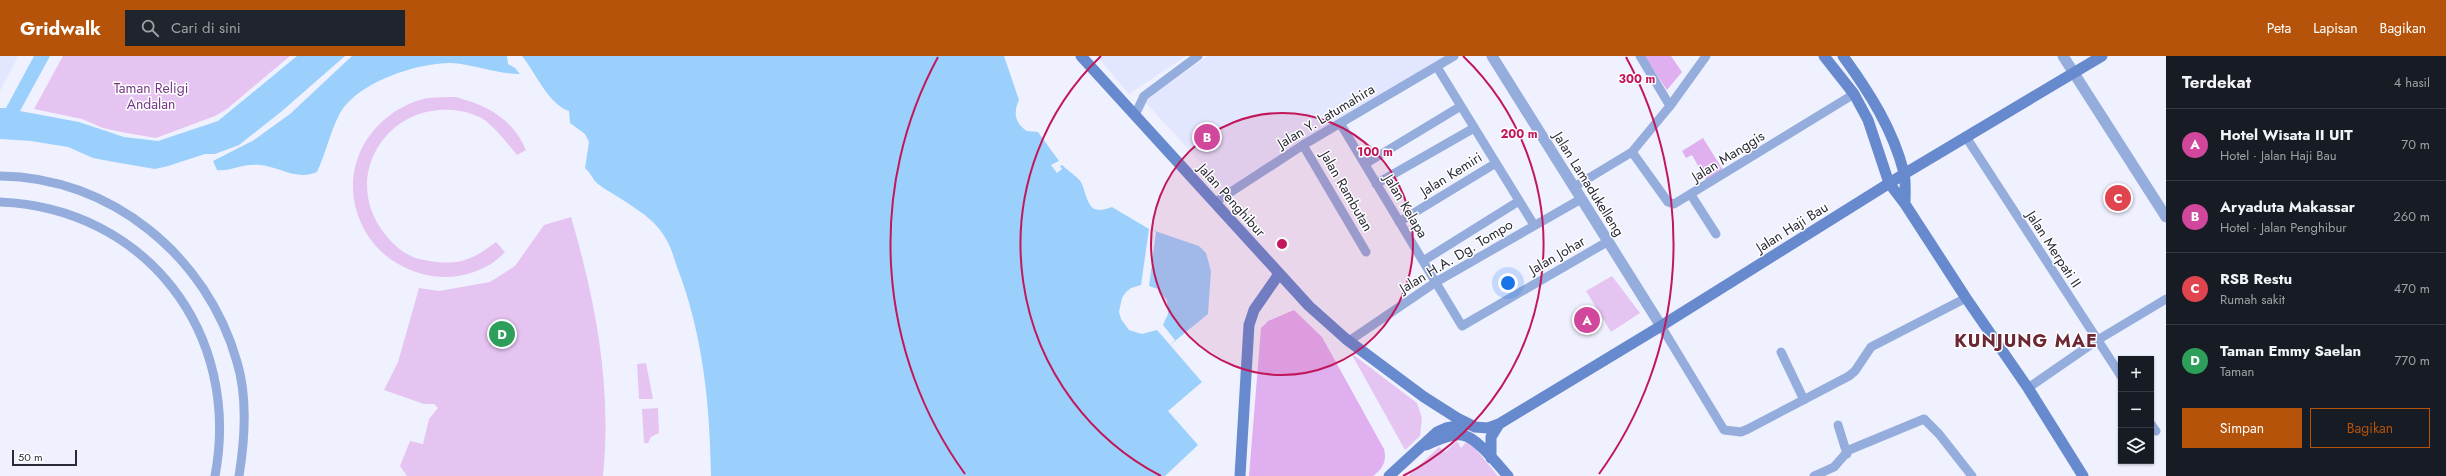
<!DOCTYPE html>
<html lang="id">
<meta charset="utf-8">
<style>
:root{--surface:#171b24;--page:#20242c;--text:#f1f3f6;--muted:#9ea1a6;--line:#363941;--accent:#b45309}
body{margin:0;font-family:Jost,sans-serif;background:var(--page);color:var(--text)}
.controls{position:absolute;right:12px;bottom:12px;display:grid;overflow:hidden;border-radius:0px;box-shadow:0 1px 3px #0004}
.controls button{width:36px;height:36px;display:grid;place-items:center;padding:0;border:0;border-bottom:1px solid var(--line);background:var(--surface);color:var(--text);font:20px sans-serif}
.scale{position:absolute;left:12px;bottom:10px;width:65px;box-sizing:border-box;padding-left:4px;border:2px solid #2a2b37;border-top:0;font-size:11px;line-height:14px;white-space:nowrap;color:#2a2b37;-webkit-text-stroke:3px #fff;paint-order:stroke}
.you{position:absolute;left:1508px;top:227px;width:14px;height:14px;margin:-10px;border:3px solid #fff;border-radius:50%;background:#1a73e8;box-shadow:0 0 0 6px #1a73e833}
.badge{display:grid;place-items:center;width:26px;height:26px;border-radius:50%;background:var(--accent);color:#fff;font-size:13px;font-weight:700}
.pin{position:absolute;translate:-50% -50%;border:2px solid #fff;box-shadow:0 1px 4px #0006}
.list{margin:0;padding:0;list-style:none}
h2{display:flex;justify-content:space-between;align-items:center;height:52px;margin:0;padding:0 16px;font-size:17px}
h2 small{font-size:13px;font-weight:400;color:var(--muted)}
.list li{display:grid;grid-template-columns:26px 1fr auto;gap:12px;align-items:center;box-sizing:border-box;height:72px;padding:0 16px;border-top:1px solid var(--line)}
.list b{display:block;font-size:15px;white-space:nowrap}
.list p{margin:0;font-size:13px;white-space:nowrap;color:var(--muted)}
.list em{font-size:13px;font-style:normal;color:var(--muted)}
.actions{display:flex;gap:8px;padding:12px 16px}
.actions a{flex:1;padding:9px 0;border:1px solid var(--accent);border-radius:0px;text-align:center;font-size:14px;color:var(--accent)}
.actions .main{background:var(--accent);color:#fff}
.icon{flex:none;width:22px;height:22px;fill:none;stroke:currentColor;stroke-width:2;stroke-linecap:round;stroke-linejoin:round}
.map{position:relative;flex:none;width:2166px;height:420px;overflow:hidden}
header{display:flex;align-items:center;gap:24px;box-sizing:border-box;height:56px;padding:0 20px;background:var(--accent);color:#fff}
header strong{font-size:19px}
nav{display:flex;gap:22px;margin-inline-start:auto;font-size:14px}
.search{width:280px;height:36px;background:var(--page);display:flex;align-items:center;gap:10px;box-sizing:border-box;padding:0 14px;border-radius:0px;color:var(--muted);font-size:15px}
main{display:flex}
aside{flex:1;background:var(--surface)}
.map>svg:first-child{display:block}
</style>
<header>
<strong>Gridwalk</strong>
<div class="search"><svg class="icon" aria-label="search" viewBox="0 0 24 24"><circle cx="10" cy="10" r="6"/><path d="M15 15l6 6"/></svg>Cari di sini</div>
<nav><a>Peta</a><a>Lapisan</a><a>Bagikan</a></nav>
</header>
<main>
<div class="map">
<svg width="2166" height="420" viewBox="0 0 2166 420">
<rect width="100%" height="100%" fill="#f0f1ff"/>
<path fill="#e3e6ff" d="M0,0h18l-18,35z
M1097,0h89l-57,38z
M1208,0h239l-221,134 -82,-89z"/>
<path fill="#e6c4f1" d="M63,0h227l-63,53 -12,7 -59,22 -30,-5 -23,-5 -21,-9 -48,-10z
M456,41c32,9 56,21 70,53l-9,5c-10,-12 -19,-24 -31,-34 -10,-7 -22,-10 -34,-11 -68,-5 -111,70 -67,124 10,13 22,23 39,26 32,6 46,2 72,-18l9,10c-15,17 -41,26 -63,25 -86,-5 -122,-109 -52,-162 11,-8 25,-15 38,-17 9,-1 19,-1 28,-1z
M571,161c25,85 41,170 32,259h-196l-7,-10 10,-25 13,3 6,-25 9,-11 -4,-4h-10l-40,-14 14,-28 21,-74 20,3 51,-9 25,-16 29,-41z
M1612,220l28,37 -29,19 -25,-41z
M1351,297l66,50 5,15 -2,18 -15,14z
M646,307l7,36h-14l-2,-35z
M658,352l1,25 -8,4 -3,6h-4l-2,-34z
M1468,384l30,36h-90l31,-29 6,5 12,-11 4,7z"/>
<path fill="#e0aff0" d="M1644,0h27l11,16 -15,18z
M1703,82l20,32 -17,10 -14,-25 -6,3 -4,-7z
M1294,254l28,27 62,112c3,12 -1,20 -11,27h-124l12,-148 7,-7z"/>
<path fill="#9bd0fc" d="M34,0h16l-30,55 59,11 45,15 34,4 60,-20 79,-65h48l-63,55 -43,34 -24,9h-10l-37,12 -13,3 -41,-7 -21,-4 -25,-11 -37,-6 -31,-2v-31h6z
M352,0h155l1,8 7,4 5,6c-24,0 -46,-10 -70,-11 -33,0 -92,19 -110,50 -10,19 -14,40 -23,59 -20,9 -37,-5 -57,-7 -18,-2 -30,7 -43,5l-4,-9 41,-21 36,-26z
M522,0h482l15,44c-6,13 -4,23 8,31l11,1 21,29 -8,4 6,8 5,-4 -2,-3 2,-1c5,5 18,13 20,19 7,18 6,32 30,23l37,22 50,17 7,7 5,18 -3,43 -38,31 32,37 -34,29 30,34 -33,31h-454c-1,-71 -8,-142 -34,-209 -3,-9 -6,-20 -11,-28 -13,-25 -46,-39 -68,-55 -5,-4 -8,-12 -13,-16l4,-26 -4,-8 -15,-11 -1,-12c-21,-7 -33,-38 -47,-55z"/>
<path fill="#f0f1ff" d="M1149,173l7,3 -7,54 9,3 9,11 1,14 -5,11 12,15 -5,5 -13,-15 -15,4 -13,-4 -8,-11 -2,-7 3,-14 4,-6 5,-4 10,-3z"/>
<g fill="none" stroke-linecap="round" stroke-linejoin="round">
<path stroke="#94addc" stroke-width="9" d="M1640,0l30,50
M1437,11l97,158
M1135,59l9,-19 54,-40
M1340,67l122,203 145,-84
M1966,81l155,239
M1303,89l63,107
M1632,96l36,50 6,2 180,-110
M1365,108l96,-58
M0,120c111,1 207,80 237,186 11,36 8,77 2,114
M1376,128l98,-56
M1574,131l58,-35 38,-46 36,-50
M1691,139l25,39
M0,146c146,6 242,131 215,274
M1214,147l89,-58 151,-89
M1399,166l97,-59
M1423,205l96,-60
M1661,270l63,104 17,2 7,-3 101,-53 6,-5 16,-24 95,-49
M1349,285l87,-59 145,-83
M1781,296l23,48
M2028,332l68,-47 70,-42
M2151,368l5,7
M1838,369l9,29
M1814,420l20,-9 15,-17 75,-31 15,15 33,42"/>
<path stroke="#94addc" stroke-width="11" d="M1492,0l169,270
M2063,0l103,161"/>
<path stroke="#678ace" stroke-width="11" d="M1081,0l228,250 37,33 78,58 33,21 18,9 13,1 11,-4 162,-98 243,-152 198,-118
M1824,0l30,38 14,26 21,63 16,21 61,94 62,90 55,88
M1843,0c26,36 50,73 61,117 2,9 1,21 1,31
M1426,389c10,-4 24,-12 36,-10 15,2 36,30 46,41
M1491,402v-21l8,-13
M1240,420l9,-151 5,-15 25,-36
M1389,420l48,-44 9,-4 22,-4"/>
</g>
<circle cx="1282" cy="188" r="131" fill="#c2185b" fill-opacity=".12"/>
<g fill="none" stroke="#c2185b" stroke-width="2">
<circle cx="1282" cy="188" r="131"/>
<path d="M1161 420A261 261 0 0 1 1101 0M1463 0A261 261 0 0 1 1403 420"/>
<path d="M965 418A392 392 0 0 1 938 1M1626 1A392 392 0 0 1 1599 418"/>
</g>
<g text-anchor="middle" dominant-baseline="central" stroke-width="3" stroke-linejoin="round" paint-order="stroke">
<g font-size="14" fill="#733985" stroke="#fff">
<text x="151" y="32">Taman Religi<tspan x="151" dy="16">Andalan</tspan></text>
</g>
<g font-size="14" fill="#2a2b37" stroke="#fff">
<text transform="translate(1326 60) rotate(-31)">Jalan Y. Latumahira</text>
<text transform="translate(1728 100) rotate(-32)">Jalan Manggis</text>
<text transform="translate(1451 118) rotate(-32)">Jalan Kemiri</text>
<text transform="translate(1589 128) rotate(58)">Jalan Lamadukelleng</text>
<text transform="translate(1347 135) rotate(60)">Jalan Rambutan</text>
<text transform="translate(1232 144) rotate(48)">Jalan Penghibur</text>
<text transform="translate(1406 150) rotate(59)">Jalan Kelapa</text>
<text transform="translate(1792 171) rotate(-32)">Jalan Haji Bau</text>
<text transform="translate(2054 193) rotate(57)">Jalan Merpati II</text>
<text transform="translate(1557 199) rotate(-30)">Jalan Johar</text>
<text transform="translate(1456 200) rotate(-31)">Jalan H.A. Dg. Tompo</text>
</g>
<g font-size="18" font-weight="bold" letter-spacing="1" fill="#6d2733" stroke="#fff">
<text x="2026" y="285">KUNJUNG MAE</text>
</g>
</g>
<circle cx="1282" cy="188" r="6" fill="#c2185b" stroke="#fff" stroke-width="2"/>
<g font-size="12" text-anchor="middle" font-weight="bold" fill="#c2185b" stroke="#fff" stroke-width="3" stroke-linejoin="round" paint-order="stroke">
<text x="1637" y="27">300 m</text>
<text x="1519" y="82">200 m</text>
<text x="1375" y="100">100 m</text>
</g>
</svg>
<div class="controls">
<button>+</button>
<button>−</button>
<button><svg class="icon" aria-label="layers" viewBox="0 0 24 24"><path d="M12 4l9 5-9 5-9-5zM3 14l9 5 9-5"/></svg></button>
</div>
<div class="scale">50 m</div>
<div class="you"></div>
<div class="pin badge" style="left:1587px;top:264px;background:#d1479c">A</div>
<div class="pin badge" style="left:1207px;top:81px;background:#d1479c">B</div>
<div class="pin badge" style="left:2118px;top:142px;background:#e0444e">C</div>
<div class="pin badge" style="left:502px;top:278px;background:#2e9e5b">D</div>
</div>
<aside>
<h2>Terdekat<small>4 hasil</small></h2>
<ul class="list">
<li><span class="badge" style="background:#d1479c">A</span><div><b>Hotel Wisata II UIT</b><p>Hotel · Jalan Haji Bau</p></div><em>70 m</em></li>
<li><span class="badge" style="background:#d1479c">B</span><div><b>Aryaduta Makassar</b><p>Hotel · Jalan Penghibur</p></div><em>260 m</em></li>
<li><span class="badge" style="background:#e0444e">C</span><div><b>RSB Restu</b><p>Rumah sakit</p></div><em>470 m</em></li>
<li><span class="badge" style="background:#2e9e5b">D</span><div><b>Taman Emmy Saelan</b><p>Taman</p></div><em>770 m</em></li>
</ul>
<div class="actions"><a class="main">Simpan</a><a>Bagikan</a></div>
</aside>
</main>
